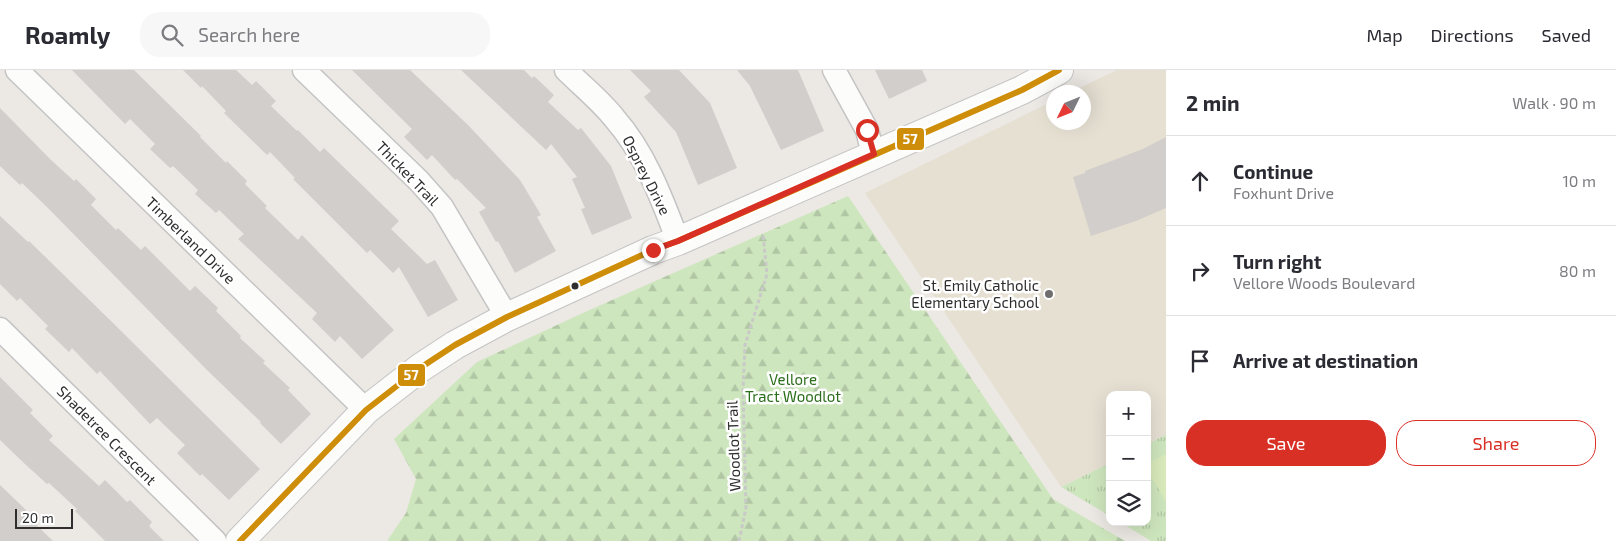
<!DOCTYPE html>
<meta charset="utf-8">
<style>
:root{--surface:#fff;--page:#f7f7f7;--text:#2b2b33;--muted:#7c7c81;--line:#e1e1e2;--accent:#d93025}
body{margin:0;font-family:"Exo 2",sans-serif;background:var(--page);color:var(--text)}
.controls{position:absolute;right:15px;bottom:15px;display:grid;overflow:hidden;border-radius:10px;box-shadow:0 5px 20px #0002}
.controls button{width:45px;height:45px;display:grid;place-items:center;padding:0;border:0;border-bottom:1px solid var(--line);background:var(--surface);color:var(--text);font:25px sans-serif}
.compass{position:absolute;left:1046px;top:15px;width:45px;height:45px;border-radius:50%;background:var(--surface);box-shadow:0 5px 20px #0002;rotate:227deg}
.scale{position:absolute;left:15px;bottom:12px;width:58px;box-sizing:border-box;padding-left:5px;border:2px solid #2e2e2e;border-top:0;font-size:14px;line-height:18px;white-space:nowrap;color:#2e2e2e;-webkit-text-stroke:4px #fff;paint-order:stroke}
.stop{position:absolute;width:15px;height:15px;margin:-11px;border:4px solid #d93025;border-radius:50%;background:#fff}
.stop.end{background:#d93025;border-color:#fff;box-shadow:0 1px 5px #0008}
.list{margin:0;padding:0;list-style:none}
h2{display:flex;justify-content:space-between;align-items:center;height:65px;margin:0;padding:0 20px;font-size:21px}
h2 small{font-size:16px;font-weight:400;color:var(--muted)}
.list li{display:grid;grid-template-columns:32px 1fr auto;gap:15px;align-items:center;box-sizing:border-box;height:90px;padding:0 20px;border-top:1px solid var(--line)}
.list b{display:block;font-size:19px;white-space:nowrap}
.list p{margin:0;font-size:16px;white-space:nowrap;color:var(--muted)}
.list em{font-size:16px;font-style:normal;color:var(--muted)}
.actions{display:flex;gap:10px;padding:15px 20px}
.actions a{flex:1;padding:11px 0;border:1px solid var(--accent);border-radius:20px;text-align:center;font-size:18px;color:var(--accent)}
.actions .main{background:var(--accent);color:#fff}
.icon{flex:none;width:28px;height:28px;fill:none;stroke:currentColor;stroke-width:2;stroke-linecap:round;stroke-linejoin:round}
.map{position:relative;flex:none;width:1166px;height:471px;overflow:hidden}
header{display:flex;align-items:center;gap:30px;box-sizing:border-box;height:70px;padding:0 25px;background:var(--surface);border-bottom:1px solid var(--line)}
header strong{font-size:24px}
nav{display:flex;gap:28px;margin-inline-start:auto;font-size:18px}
.search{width:350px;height:45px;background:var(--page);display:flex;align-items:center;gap:12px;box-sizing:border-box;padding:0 18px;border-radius:20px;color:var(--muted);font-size:19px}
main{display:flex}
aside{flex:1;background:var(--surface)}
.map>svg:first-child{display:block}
</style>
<header>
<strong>Roamly</strong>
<div class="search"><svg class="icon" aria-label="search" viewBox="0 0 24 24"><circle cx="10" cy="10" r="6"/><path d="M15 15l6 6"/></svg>Search here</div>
<nav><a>Map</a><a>Directions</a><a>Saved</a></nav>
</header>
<main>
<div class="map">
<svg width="1166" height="471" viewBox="0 0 1166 471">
<defs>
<pattern id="forest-firs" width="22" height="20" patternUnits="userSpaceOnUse" patternTransform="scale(1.25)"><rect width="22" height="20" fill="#cee6be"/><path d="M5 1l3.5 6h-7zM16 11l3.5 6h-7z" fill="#b1c6a4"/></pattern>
<pattern id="park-tufts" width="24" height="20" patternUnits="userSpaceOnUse" patternTransform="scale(1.25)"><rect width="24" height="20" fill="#cee6be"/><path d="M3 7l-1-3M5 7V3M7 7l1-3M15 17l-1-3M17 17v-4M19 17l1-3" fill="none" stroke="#b1c6a4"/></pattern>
</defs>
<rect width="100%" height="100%" fill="#ece8e4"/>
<path fill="#e6e0d3" d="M1117,0h49v365l-19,9v-49h-37v68l-49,24 -196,-294 188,-92 1,21h30v-30h-13z"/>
<path fill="url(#forest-firs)" d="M848,126l205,303 72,42h-738l19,-28 10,-34 -22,-40 83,-77 108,-50z"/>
<path fill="url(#park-tufts)" d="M1166,365v106h-15l-31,-19h27v-78z
M1110,393v53l-49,-29z"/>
<path fill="#d9eabb" d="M1166,384v48l-19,-32v-6z"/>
<path fill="#d1cecb" d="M72,0h62l67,66 -1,1 26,26 1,-2 20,20 -2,3 22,22 -2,2 33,32 4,-5 92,95 -32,29 -22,-23 -5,6 -23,-23 5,-6 -79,-74 6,-5 -25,-24 -3,3 -21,-19 3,-4 -25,-24 -3,2 -20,-19 5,-5 -25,-25 -5,5z
M183,0h53l16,15 4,-4 20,20 -5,5 26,25 1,-1 22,22 4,-4 75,73 -8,8 36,35 8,-4 23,40 -30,17 -29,-50 -6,6 -23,-23 -3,3 -74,-74 2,-1 -25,-26 -3,3 -43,-42 2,-2 -24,-25 -1,2z
M352,0h58l58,55 52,55 21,35 -4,2 19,34 -41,22 -17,-32 -2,1 -17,-30 7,-4 -29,-29 -2,1 -23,-25 -5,5 -23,-23 8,-8z
M461,0h63l8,8 2,-2 20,19 -6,7 30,28 3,-2 30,38 21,52 -40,17 -11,-26 4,-1 -13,-29 5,-2 -26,-33 -5,6z
M630,0h49l31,33 27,65 -39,17 -22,-53 -32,-35 7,-6z
M737,0h61l26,61 -43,19 -31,-64z
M875,0h47l5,11 -38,18z
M0,38l50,51 24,22 2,-2 20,20 -5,6 25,25 2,-2 23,22 4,-4 45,45 5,-5 23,22 -2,3 25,25 -1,2 25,23 -2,2 27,25 -2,2 23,24 -30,30 -21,-21 1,-1 -54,-52 -159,-162 -26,-25 -2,2 -20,-19z
M1166,67v71l-30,13 -45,15 -18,-59 12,-4v-2l58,-22z
M0,146l28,26 1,-1 83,81 148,147 -31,31 -27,-26 -2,2 -23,-23 8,-8 -28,-27 -7,6 -50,-53 -3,3 -25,-26 -3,4 -24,-23 3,-3 -28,-28 -3,3 -17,-17z
M0,307l33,33 -3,3 23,23 -4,4 50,46 6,-6 22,22 3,-2 22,22 -3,4 15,15h-59l-30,-30 2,-2 -28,-26 -2,1 -22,-20 -25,-24z
M0,415l26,25 -2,3 29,28h-53z"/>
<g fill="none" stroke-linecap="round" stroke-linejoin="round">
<defs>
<path id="street" d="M17,0l349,340
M304,0l115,111 23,26 65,110
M566,0c16,16 35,31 49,49 30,34 47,80 63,122
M834,0l33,60 6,24
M0,259l215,212"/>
<path id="secondary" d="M240,471l126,-131 54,-42 35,-23 52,-28 146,-67 25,-9 344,-151 37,-20"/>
</defs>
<use href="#street" stroke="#c5c4c5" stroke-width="25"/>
<use href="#secondary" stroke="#c5c4c5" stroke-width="30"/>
<path stroke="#c9c9c8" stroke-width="3" stroke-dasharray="4 2.5" stroke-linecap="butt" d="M739,471l7,-33 -3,-118 2,-45 22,-71 -4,-40"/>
<use href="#street" stroke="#fcfcfb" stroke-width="22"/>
<use href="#secondary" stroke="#fcfcfb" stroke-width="28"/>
<defs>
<path id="bus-1" d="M240,471l126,-131 54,-42 35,-23 52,-28 146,-67 25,-9 344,-151 37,-20"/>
</defs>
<use href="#bus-1" stroke="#fff" stroke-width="10"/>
<use href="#bus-1" stroke="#cf8e09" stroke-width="6"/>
</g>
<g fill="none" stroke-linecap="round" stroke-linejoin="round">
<path stroke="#d93025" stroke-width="6" d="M653,180l25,-9 196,-87 -7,-24"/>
</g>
<circle fill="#2e2e2e" stroke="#fff" stroke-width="2" cx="575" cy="216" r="4.5"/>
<circle fill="#706f6e" stroke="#fff" stroke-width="2" cx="1049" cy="224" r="5"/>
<g text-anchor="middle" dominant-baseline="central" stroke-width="5" stroke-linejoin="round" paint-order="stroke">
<g font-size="15" fill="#2e2e2e" stroke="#fff">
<text transform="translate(408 103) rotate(46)">Thicket Trail</text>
<text transform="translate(647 105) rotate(63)">Osprey Drive</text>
<text transform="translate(191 170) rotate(44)">Timberland Drive</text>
<text transform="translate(107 365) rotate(45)">Shadetree Crescent</text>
<text transform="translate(733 376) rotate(-92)">Woodlot Trail</text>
</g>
<g font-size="15" fill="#2e2e2e" stroke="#fff" text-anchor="end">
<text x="1039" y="215">St. Emily Catholic<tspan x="1039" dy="17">Elementary School</tspan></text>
</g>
<g font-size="15" fill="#2c6e1b" stroke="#fff">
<text x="793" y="309">Vellore<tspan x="793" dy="17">Tract Woodlot</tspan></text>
</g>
</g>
<g stroke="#fff" stroke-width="2">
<rect x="896" y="57" width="29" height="24" rx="5" fill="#cf8e09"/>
<rect x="397" y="293" width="29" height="24" rx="5" fill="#cf8e09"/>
</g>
<g font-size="14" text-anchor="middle" font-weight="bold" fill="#fff">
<text x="910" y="74">57</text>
<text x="411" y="310">57</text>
</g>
</svg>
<div class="controls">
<button>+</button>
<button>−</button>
<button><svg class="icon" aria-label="layers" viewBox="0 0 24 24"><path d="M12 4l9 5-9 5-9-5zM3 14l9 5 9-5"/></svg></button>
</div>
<svg class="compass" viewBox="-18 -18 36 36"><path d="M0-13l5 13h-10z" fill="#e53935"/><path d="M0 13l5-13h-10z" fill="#7c7c81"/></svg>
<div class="scale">20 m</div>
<div class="stop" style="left:867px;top:60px"></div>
<div class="stop end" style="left:653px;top:180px"></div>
</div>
<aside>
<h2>2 min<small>Walk · 90 m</small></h2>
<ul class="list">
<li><svg class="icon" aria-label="ahead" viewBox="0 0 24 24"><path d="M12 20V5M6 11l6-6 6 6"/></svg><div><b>Continue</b><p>Foxhunt Drive</p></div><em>10 m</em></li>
<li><svg class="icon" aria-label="right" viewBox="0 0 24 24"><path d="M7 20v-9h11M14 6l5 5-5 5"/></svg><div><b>Turn right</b><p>Vellore Woods Boulevard</p></div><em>80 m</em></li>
<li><svg class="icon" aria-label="arrive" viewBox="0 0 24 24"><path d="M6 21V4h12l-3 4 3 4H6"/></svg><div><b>Arrive at destination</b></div></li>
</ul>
<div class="actions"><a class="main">Save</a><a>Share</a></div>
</aside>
</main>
